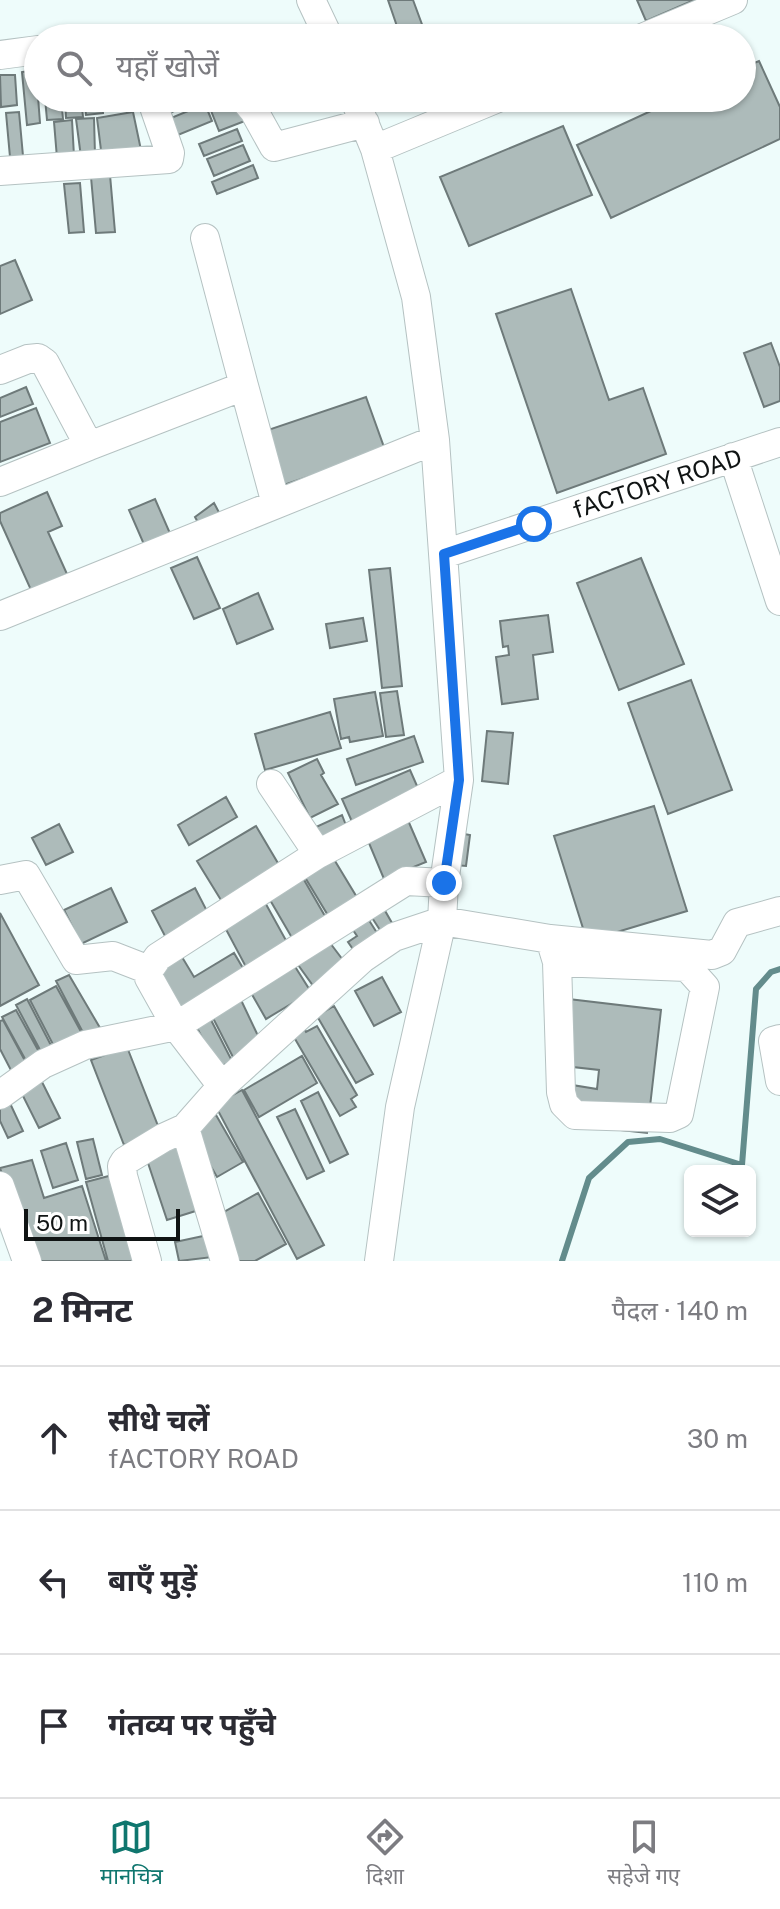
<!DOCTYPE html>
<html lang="hi">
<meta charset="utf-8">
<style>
:root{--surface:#fff;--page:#f7f7f7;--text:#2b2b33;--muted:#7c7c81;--line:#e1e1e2;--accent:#0f766e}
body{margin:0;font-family:"Public Sans","Noto Sans Devanagari",sans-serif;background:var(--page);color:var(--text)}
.controls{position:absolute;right:24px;bottom:24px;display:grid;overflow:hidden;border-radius:12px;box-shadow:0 2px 6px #0004}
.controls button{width:72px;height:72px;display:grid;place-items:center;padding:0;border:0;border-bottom:2px solid var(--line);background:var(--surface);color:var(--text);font:40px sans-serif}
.scale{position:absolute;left:24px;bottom:20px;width:156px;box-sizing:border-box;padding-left:8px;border:4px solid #101414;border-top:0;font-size:22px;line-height:28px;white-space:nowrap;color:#101414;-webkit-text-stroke:6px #fff;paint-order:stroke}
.stop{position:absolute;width:24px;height:24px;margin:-18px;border:6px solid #1a73e8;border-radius:50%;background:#fff}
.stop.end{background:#1a73e8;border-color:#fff;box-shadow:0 2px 8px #0008}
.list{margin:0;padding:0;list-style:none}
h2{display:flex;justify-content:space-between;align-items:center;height:104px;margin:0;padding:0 32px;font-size:34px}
h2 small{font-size:26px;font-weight:400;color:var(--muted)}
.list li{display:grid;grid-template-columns:52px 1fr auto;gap:24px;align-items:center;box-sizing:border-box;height:144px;padding:0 32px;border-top:2px solid var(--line)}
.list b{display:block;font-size:30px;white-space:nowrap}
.list p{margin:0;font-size:26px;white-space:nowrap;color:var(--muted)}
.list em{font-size:26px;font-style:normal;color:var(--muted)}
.icon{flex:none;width:44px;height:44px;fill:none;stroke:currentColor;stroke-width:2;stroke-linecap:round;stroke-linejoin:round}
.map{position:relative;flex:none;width:780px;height:1261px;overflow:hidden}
.search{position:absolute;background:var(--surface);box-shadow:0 2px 6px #0004;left:24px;right:24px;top:24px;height:88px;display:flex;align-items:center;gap:20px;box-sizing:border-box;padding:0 28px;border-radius:44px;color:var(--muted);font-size:30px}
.sheet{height:536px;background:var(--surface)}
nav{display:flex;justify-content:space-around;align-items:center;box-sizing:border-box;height:112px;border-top:2px solid var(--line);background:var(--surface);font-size:22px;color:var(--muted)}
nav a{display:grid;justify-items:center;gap:4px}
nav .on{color:var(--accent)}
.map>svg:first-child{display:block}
</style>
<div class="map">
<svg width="780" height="1261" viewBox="0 0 780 1261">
<rect width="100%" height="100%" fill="#eefcfb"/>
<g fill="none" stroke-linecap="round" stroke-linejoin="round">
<path stroke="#638c8c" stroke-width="6" d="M562,1261l27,-83 39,-36 32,-3 82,26 14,-176 15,-17 9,-3"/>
</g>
<path fill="#adbbba" stroke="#6e7a7a" stroke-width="2" d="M388,0h25l14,38h-26z
M637,0h57l-48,21z
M759,61l21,46v32l-169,79 -34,-73 102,-47h63v-30z
M36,70l4,53 -13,2 -5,-53z
M0,75h15l2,30 -16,2z
M45,98h16l2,21 -16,1z
M65,98h16l2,19 -17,1z
M84,98h18l1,15 -17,2z
M108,98h17l2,9 -17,3z
M161,98h42l1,1 -37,15z
M206,98h28l16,21 -31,12z
M205,104l7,17 -34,14 -7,-17z
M19,112l4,44 -13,1 -4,-44z
M133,112l8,38h-40l-4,-32z
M94,118l1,37 -14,2 -5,-38z
M72,120l2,36 -17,2 -3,-36z
M563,126l29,69 -123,51 -29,-69z
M237,129l5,12 -38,15 -5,-12z
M243,145l7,16 -36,15 -7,-17z
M253,165l5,13 -41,16 -5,-12z
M110,175l5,57 -19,1 -5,-56z
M80,183l4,49 -15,1 -5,-49z
M15,260l17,40 -32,14v-48z
M571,289l38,111 34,-12 23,66 -109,39 -61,-179z
M771,343l9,24v34l-16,6 -20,-54z
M26,387l7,17 -33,13v-19z
M366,397l19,53 -104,36 -19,-54z
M36,408l14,35 -50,19v-40z
M47,492l15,34 -14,6 19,42 -36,16 -31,-69v-8z
M155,499l17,39 -26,11 -17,-39z
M214,503l9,17 -23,6 -5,-9z
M197,557l23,51 -26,11 -23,-51z
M641,558l43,106 -65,26 -42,-107z
M390,568l12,118 -20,2 -13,-118z
M258,593l15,36 -36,15 -14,-35z
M548,615l5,37 -20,3 5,44 -36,5 -6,-47 13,-2 -1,-9 -5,1 -3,-26z
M363,618l4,23 -37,7 -4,-24z
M691,680l41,110 -64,24 -40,-111z
M397,691l7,44 -18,2 -6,-44z
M375,692l8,44 -33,6 -1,-5 -8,2 -7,-40z
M330,712l11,36 -76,22 -10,-36z
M487,731l26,2 -5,51 -26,-3z
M414,736l9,26 -67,23 -9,-26z
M317,759l7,14 -3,2 17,29 -28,14 -22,-45z
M410,770l11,25 -68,29 -11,-25z
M226,797l11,20 -48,28 -11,-20z
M654,806l33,105 -100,30 -33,-105z
M342,815l5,13 -26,12 -5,-13z
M407,818l19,44 -42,17 -18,-43z
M59,824l14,28 -27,13 -14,-27z
M256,826l26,44 -58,35 -27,-44z
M459,833l11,2 -4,31 -11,-1z
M332,856l29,48 -29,18 -29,-48z
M300,873l29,50 -34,20 -29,-50z
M111,888l16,34 -46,22 -17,-34z
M195,888l14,27 -43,23 -14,-27z
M262,897l26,47 -42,23 -25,-47z
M380,902l12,21 -12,7 -13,-20z
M0,913l39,72 -39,21z
M365,914l14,22 -22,19 -9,-13 9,-6 -8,-12z
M327,939l19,25 -32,23 -18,-25z
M179,952l15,25 40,-24 13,22 -67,40 -28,-46z
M294,965l17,27 -45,27 -16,-28z
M69,975l34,58 -15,9 -32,-61z
M382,977l19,35 -27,14 -19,-35z
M56,986l29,53 -27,15 -28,-54z
M560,998l101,12 -14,123 -80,-9 5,-39 25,4 2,-19 -35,-4z
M27,999l29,56 -10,6 -30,-56z
M241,1000l19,40 -24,23 -24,-47z
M334,1006l39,68 -17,9 -39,-67z
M16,1010l28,51 -14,7 -28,-51z
M210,1018l22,43 -14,7 -22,-42z
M3,1020l27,50 -15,8 -15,-29v-28z
M302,1025l4,7 11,-6 40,69 -6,4 5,8 -16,9 -49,-84z
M127,1047l33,84 -36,14 -33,-85z
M302,1056l15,27 -58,34 -15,-27z
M42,1082l18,36 -21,10 -18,-36z
M242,1090l82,155 -27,14 -82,-154z
M318,1092l30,62 -18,9 -29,-62z
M8,1099l15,32 -15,7 -8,-17v-18z
M295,1109l29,62 -17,8 -30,-62z
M216,1115l27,47 -26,15 -27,-47z
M93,1139l9,36 -16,4 -9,-37z
M66,1143l12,37 -25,8 -12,-37z
M181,1143l21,66 -35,11 -22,-66z
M32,1160l12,38 38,-12 24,75h-74l-32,-93z
M120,1173l24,88h-36l-22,-79z
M258,1193l28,51 -31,17h-16l-24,-44z
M208,1235l5,22 -34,4 -4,-19z"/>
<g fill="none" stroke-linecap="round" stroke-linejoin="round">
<defs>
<path id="minor" d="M311,0l18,38
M642,38l91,-38
M0,55l38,-5
M243,98l11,13 20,36 91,-24
M354,98l21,51 41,148 19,143 24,340 -15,103 -2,38 -42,186 -21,154
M375,149l123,-51
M0,171l169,-12 1,-6 -19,-55
M205,238l39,148
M0,370l28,-11 10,-1 7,5 44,83 155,-60 32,118
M733,457l47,144
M0,482l89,-36
M444,554l336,-112
M0,616l435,-176
M271,784l47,70
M0,880l26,-5 50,85 37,-4 36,14
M550,939l7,23 4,130 3,12 11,11 95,3 9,-4 26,-127 -18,-20 -130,-5
M780,1039l-7,2 7,40
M222,1086l-46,-60 -27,-48v-8l9,-13 160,-103 141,-74
M0,1095l43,-31 42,-19 91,-19 230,-145 38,2
M185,1128l40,133
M0,1186l27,75
M147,1261l-24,-85 -1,-10 3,-5 38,-23 22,-10 37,-42 141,-128 31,-21 48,-16 108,18 162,16 10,-4 15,-28 43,-12"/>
</defs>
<use href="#minor" stroke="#b5c2c2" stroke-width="30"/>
<use href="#minor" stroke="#fff" stroke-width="28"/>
</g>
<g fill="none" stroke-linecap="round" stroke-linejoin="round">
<path stroke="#1a73e8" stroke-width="10" d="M444,883l15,-103 -15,-226 90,-30"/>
</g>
<g text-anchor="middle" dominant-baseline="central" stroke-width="7" stroke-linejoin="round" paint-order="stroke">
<g font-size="24" fill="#101414" stroke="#fff">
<text transform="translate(657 483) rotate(-18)">fACTORY ROAD</text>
</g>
</g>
</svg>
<div class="controls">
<button><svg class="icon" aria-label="layers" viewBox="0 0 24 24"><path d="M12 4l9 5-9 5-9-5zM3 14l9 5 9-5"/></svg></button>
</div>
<div class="scale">50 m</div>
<div class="stop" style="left:534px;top:524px"></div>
<div class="stop end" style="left:444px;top:883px"></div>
<div class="search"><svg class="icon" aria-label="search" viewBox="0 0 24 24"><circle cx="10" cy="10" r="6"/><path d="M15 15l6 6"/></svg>यहाँ खोजें</div>
</div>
<section class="sheet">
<h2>2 मिनट<small>पैदल · 140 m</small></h2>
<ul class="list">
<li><svg class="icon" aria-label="ahead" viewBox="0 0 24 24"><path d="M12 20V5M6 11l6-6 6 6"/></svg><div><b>सीधे चलें</b><p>fACTORY ROAD</p></div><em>30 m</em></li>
<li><svg class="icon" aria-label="left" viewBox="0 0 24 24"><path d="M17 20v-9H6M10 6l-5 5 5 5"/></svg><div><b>बाएँ मुड़ें</b></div><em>110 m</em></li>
<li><svg class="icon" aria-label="arrive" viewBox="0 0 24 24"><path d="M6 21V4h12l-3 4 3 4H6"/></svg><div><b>गंतव्य पर पहुँचे</b></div></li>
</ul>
</section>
<nav>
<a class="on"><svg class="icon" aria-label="map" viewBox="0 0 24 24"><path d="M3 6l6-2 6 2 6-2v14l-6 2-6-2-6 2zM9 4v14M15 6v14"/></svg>मानचित्र</a>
<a><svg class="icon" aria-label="directions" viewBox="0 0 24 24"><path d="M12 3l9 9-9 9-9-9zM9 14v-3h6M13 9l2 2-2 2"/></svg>दिशा</a>
<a><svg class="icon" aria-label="saved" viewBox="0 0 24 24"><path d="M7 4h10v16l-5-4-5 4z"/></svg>सहेजे गए</a>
</nav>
